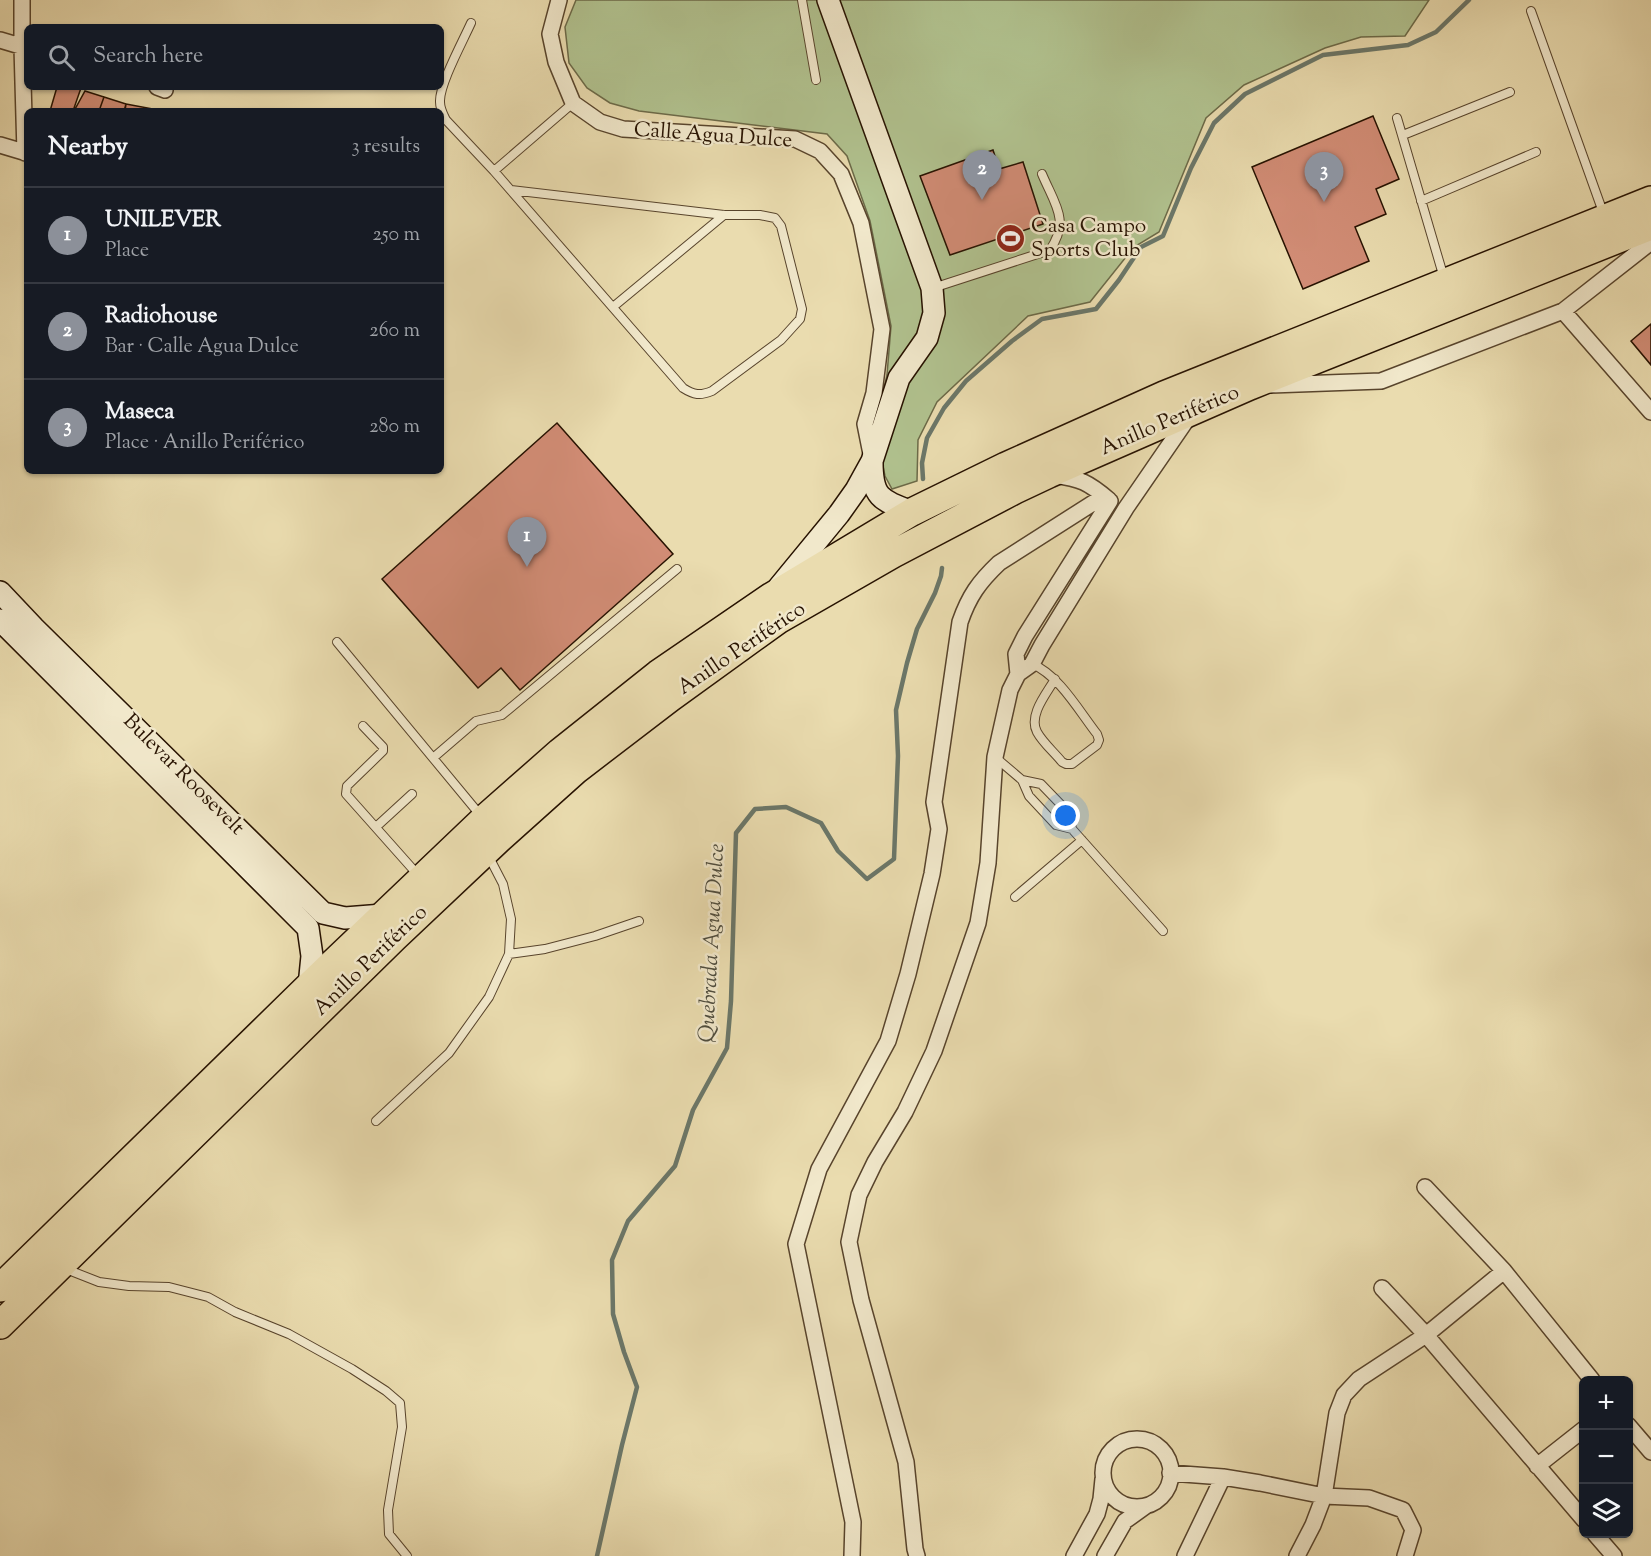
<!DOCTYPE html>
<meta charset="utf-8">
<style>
:root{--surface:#171b24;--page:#242831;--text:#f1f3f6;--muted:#9ea1a6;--line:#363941;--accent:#8c9099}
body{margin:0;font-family:"Sorts Mill Goudy",serif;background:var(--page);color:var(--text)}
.controls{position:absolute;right:18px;bottom:18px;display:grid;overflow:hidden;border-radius:9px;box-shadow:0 2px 4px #0004}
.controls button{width:54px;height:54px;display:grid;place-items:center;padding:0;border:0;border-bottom:2px solid var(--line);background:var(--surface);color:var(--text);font:30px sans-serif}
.you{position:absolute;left:1066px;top:816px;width:21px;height:21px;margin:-15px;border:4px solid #fff;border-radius:50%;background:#1a73e8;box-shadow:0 0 0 9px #1a73e833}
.badge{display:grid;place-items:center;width:39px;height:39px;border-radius:50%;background:var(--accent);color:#fff;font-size:20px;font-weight:700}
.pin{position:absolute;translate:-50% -50px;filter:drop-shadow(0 2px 3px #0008)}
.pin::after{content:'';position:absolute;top:32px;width:21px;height:18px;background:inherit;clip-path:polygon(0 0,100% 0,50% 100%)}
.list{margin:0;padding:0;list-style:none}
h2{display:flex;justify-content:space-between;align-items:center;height:78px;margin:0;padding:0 24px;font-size:26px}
h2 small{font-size:20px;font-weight:400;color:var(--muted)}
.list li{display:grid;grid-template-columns:39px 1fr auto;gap:18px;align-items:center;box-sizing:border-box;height:96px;padding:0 24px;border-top:2px solid var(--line)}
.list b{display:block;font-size:22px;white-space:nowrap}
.list p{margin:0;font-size:20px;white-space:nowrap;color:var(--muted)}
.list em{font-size:20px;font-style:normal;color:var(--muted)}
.icon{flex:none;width:33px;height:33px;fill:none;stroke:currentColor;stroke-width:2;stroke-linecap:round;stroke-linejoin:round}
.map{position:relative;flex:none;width:1651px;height:1556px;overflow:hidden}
.search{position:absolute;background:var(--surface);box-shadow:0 2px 4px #0004;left:24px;top:24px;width:420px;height:66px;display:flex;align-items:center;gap:15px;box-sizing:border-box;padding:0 21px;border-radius:9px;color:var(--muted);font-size:22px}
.panel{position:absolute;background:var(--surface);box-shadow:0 2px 4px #0004;left:24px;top:108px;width:420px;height:366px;border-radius:9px}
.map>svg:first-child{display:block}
</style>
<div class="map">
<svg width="1651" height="1556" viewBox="0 0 1651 1556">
<rect width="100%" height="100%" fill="#eadcaf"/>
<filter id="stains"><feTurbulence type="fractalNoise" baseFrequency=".00333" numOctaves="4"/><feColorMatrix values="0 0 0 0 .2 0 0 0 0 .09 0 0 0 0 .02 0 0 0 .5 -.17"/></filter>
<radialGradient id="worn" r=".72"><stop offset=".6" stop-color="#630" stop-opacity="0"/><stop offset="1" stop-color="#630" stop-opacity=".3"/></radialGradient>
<path fill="#b1c28f" stroke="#6c6a48" stroke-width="1.5" d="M576,0h853l-24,36 -44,1 -36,11 -81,37 -38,33 -47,114 -25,15 -44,55 -62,14 -91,86 -19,38 -1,41 -25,8 -7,-13 -10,-49 12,-52 4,-49 -21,-105 -23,-65 -20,-22 -188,-23 -29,-8 -23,-15 -18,-25 -4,-36z"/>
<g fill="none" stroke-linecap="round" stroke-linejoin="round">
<path stroke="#6b7769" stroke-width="4.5" d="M923,479l-1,-16 5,-25 17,-30 22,-27 46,-40 30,-22 54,-10 23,-29 22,-33 22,-11 28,-68 23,-45 31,-29 78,-39 85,-10 28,-13 33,-32
M597,1556l25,-111 15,-58 -13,-35 -11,-38 -1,-54 16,-39 47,-55 18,-56 34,-62 4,-47 5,-168 19,-24 31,-2 35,16 17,28 29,28 27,-20 4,-103 -2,-46 11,-47 10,-34 18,-36 6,-17 1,-8"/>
</g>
<path fill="#d18c75" stroke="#271201" stroke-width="1.5" d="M57,87l24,1 -8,23h-23z
M85,91l19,6 -5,14h-25z
M104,97l22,7 -2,7h-25z
M126,104l27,5 -1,2h-27z
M1373,116l26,63 -23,10 10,25 -31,13 14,34 -66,28 -51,-122z
M993,150l6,19 24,-7 20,62 -93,31 -30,-79z
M1651,324v41l-20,-24z
M557,423l116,131 -153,136 -19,-22 -23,20 -96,-109z"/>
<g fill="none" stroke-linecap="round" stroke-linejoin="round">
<defs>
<path id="lane" d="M802,0l14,80
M1531,11l73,204
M471,23c-8,18 -32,62 -31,79 0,7 3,12 6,18l48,51 189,217c11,7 17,8 29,3l69,-51 19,-21 2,-10 -21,-83 -6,-8 -15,-3h-36l-213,-25
M1397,118l47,160
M1403,135l107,-43
M494,171l79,-68
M1421,201l115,-49
M933,288l117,-38c20,-30 5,-45 -8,-76
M613,307l111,-92
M337,642l144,174
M1032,664c27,11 47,47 65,70l2,6 -2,5 -25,19h-6l-4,-2c-8,-10 -19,-19 -25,-30 -9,-17 10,-39 18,-53
M363,726l20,21v4l-36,35 -1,8 72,81
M995,757l27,23 7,16 27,29 16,4
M433,758l43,-37 26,-6 175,-146
M1022,780l19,4 28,29 3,16 91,102
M376,827l36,-33
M1015,897l67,-57
M509,954l36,-5 50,-13 44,-15
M376,1121l73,-68 40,-56 20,-43 2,-35 -8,-35 -15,-29
M66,1269l33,13 30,4 40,1 39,10 27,15 54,22 63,35 34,22 14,12 2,24 -14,83 1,24 18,22"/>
<path id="street" d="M22,0v47l3,106
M559,0l-9,34 6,28 17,41 27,19 23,7 172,10 25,12 21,23 20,49 21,106 -8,64 -9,31 7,35
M0,40l27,8
M157,87l8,3
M0,145l27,8
M1563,311l88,101
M1271,385l110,-4 182,-70 88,-69
M1054,475c27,4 34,7 55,25
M1018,674l14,-10 10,-19 84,-137 64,-93
M1425,1187l79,84 88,109
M1382,1288l44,47 158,185
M1628,1425l23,27
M1103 1473a34 34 0 1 1 68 0a34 34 0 1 1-68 0Z
M1537,1466l47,-37
M1170,1473l53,4 37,6 64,13 45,2 34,12 10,20 -8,26
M1595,1534l19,22
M852,1556l1,-34 -57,-278 23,-75 69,-128 20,-67 24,-100 7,-45 -5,-27 26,-180c9,-26 19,-40 39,-59l105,-67
M917,1556l-2,-7 -9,-87 -45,-162 -12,-58 10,-47 16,-33 30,-50 29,-61 44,-128 10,-60 7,-106 15,-67 8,-16 -2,-20 9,-18 85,-135
M1074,1556l23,-42 4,-15 2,-20
M1105,1556l20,-35 21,-15
M1185,1556l38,-79
M1297,1556l16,-31 11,-29 13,-83 7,-18 15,-16 67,-44 78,-64"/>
<path id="secondary" d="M872,462c0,35 8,38 40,50
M779,587l60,-73 17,-24 16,-29 27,-83 28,-40 7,-25 -2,-25 -104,-288
M0,592l34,36 289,285 22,5 38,-3
M0,620l308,308 4,28 -3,30"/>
<path id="highway" d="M0,1288l309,-302 175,-167 76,-67 98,-78 114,-78 140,-84 94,-46 158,-71 487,-195
M0,1325l394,-387 105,-99 77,-69 94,-72 108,-78 115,-66 122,-64 34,-16 201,-88 401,-160"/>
</defs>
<use href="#lane" stroke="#58442c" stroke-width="10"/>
<use href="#street" stroke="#58442c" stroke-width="18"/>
<use href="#secondary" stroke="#271201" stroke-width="24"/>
<use href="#highway" stroke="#271201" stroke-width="30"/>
<use href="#lane" stroke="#f1e8cb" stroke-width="8"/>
<use href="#street" stroke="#f1e8cb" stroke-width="15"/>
<use href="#secondary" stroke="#f1e8cb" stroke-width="21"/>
<use href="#highway" stroke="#eadcaf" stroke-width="27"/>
</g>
<defs>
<symbol id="stadium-disc" viewBox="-11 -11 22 22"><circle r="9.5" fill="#8f2418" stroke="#f1e8cb"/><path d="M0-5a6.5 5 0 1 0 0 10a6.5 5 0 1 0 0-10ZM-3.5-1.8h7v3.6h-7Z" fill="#fff"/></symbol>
</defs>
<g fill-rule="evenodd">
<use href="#stadium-disc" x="994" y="222" width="33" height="33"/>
</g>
<g text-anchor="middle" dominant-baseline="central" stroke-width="5" stroke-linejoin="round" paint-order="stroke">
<g font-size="21" fill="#271201" stroke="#f1e8cb">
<text transform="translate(713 136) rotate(4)">Calle Agua Dulce</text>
<text transform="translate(1170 421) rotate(-23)">Anillo Periférico</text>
<text transform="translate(742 649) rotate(-34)">Anillo Periférico</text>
<text transform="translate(183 775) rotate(45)">Bulevar Roosevelt</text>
<text transform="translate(371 961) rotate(-44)">Anillo Periférico</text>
</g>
<g font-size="21" fill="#271201" stroke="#f1e8cb" text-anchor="start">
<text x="1031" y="227">Casa Campo<tspan x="1031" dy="24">Sports Club</tspan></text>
</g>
<g font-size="22" font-style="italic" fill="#4f4d3e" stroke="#f1e8cb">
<text transform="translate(713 943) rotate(-87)">Quebrada Agua Dulce</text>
</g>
</g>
<rect width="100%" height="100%" filter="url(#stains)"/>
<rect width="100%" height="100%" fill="url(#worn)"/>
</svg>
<div class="controls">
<button>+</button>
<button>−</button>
<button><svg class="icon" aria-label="layers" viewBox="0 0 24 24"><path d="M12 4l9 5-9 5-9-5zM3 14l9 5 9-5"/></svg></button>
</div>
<div class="you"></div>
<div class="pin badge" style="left:527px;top:567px">1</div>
<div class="pin badge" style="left:982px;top:200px">2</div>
<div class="pin badge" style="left:1324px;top:202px">3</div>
<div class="search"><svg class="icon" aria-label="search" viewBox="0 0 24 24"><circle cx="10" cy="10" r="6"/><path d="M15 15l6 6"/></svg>Search here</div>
<section class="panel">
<h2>Nearby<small>3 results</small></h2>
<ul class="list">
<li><span class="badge">1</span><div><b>UNILEVER</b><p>Place</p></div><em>250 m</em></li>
<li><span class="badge">2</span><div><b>Radiohouse</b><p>Bar · Calle Agua Dulce</p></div><em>260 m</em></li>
<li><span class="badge">3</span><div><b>Maseca</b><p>Place · Anillo Periférico</p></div><em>280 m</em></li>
</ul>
</section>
</div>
